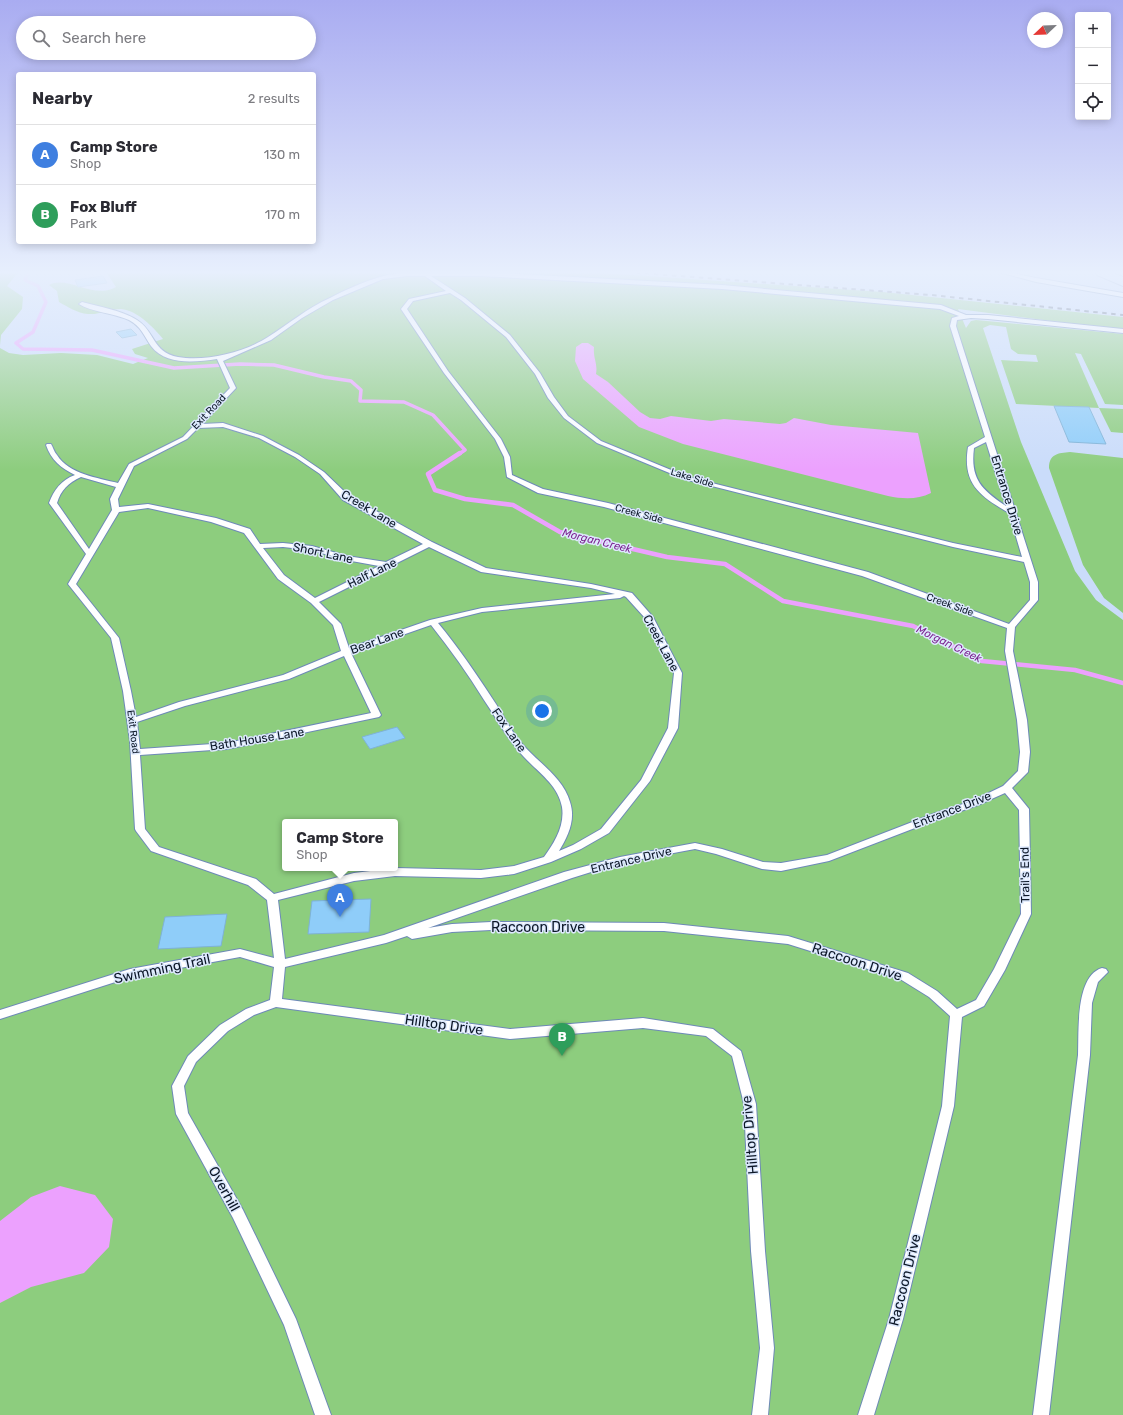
<!DOCTYPE html>
<meta charset="utf-8">
<style>
:root{--surface:#fff;--page:#f7f7f7;--text:#2b2b33;--muted:#7c7c81;--line:#e1e1e2;--accent:#90670e}
body{margin:0;font-family:Rubik,sans-serif;background:var(--page);color:var(--text)}
.controls{position:absolute;right:12px;top:12px;display:grid;overflow:hidden;border-radius:4px;box-shadow:0 2px 10px #0003}
.controls button{width:36px;height:36px;display:grid;place-items:center;padding:0;border:0;border-bottom:1px solid var(--line);background:var(--surface);color:var(--text);font:20px sans-serif}
.compass{position:absolute;left:1027px;top:12px;width:36px;height:36px;border-radius:50%;background:var(--surface);box-shadow:0 2px 10px #0003;rotate:247deg}
.you{position:absolute;left:542px;top:711px;width:14px;height:14px;margin:-10px;border:3px solid #fff;border-radius:50%;background:#1a73e8;box-shadow:0 0 0 6px #1a73e833}
.badge{display:grid;place-items:center;width:26px;height:26px;border-radius:50%;background:var(--accent);color:#fff;font-size:13px;font-weight:700}
.pin{position:absolute;translate:-50% -33px;filter:drop-shadow(0 1px 2px #0008)}
.pin::after{content:'';position:absolute;top:21px;width:14px;height:12px;background:inherit;clip-path:polygon(0 0,100% 0,50% 100%)}
.popup{position:absolute;left:282px;top:819px;width:116px;height:52px;box-sizing:border-box;display:grid;place-content:center;border-radius:4px;background:var(--surface);filter:drop-shadow(0 1px 3px #0005);font-size:13px;white-space:nowrap;color:var(--muted)}
.popup b{font-size:15px;color:var(--text)}
.popup::after{content:'';position:absolute;left:50%;top:100%;margin-left:-8px;border:8px solid transparent;border-top-color:var(--surface)}
.list{margin:0;padding:0;list-style:none}
h2{display:flex;justify-content:space-between;align-items:center;height:52px;margin:0;padding:0 16px;font-size:17px}
h2 small{font-size:13px;font-weight:400;color:var(--muted)}
.list li{display:grid;grid-template-columns:26px 1fr auto;gap:12px;align-items:center;box-sizing:border-box;height:60px;padding:0 16px;border-top:1px solid var(--line)}
.list b{display:block;font-size:15px;white-space:nowrap}
.list p{margin:0;font-size:13px;white-space:nowrap;color:var(--muted)}
.list em{font-size:13px;font-style:normal;color:var(--muted)}
.icon{flex:none;width:22px;height:22px;fill:none;stroke:currentColor;stroke-width:2;stroke-linecap:round;stroke-linejoin:round}
.map{position:relative;flex:none;width:1123px;height:1415px;overflow:hidden}
.search{position:absolute;background:var(--surface);box-shadow:0 2px 10px #0003;left:16px;top:16px;width:300px;height:44px;display:flex;align-items:center;gap:10px;box-sizing:border-box;padding:0 14px;border-radius:22px;color:var(--muted);font-size:15px}
.panel{position:absolute;background:var(--surface);box-shadow:0 2px 10px #0003;left:16px;top:72px;width:300px;height:172px;border-radius:4px}
.map>svg:first-child{display:block}
</style>
<div class="map">
<svg width="1123" height="1415" viewBox="0 0 1123 1415">
<rect width="100%" height="100%" fill="#cadcfa"/>
<path fill="#8dcd7e" fill-rule="evenodd" d="M0,272h22l-6,3 -9,11 16,11 -1,12 -21,26 -1,10z
M106,272h483l294,20 240,25v13l-165,-21 8,19 5,-7 5,-1 147,14v71l-18,-1 -24,-50 -6,-1 24,55 24,1v24l-12,-1 -12,-24 -83,-4 -15,-44 37,2 -2,-7 -18,-1 -7,-5 -5,-22 -16,-2 -7,3 38,114 54,129 21,29 27,20v795h-1123v-1067l9,5 14,2 38,-2 36,2 36,9 15,-6 -13,-4 -3,-5 31,-10c-9,-11 -26,-29 -42,-30 -11,0 -22,6 -33,5 -11,-1 -20,-7 -29,-12l-2,-11 -8,-6c19,-10 44,15 67,2zM285,822h110v46h-110z
M1070,452l53,6v155l-19,-15 -21,-33 -34,-97c0,-14 9,-15 21,-16z"/>
<path fill="#eca1fe" d="M582,343h6l6,4c-1,12 4,16 2,27l12,8 32,30 10,6 10,1 11,-3 40,5 13,-2 56,5 6,-1 8,-5 37,7 87,8 13,60c-14,7 -28,6 -43,3l-205,-52 -44,-17 -56,-48 -8,-18 1,-14z
M60,1186l35,9 18,24 -4,28 -25,26 -53,14 -31,16v-82l31,-24z"/>
<g fill="none" stroke-linecap="round" stroke-linejoin="round">
<path stroke="#eca1fe" stroke-width="3.5" d="M28,272l-3,8 13,6 8,16 -13,30 -17,11 7,6 69,1 82,18 66,-4 34,1 50,12 27,4 10,9 -1,11 44,1 29,13 32,35 -6,4"/>
<path stroke="#eca1fe" stroke-width="4.5" d="M460,453l-32,21 7,16 30,9 48,6 47,27 107,25 58,7 58,37 130,25 69,35 93,9 48,13"/>
</g>
<path fill="#8fcdf9" stroke="#7eb2d7" d="M103,276l4,7 -29,4 -3,-7z
M131,329l6,6 -15,3 -6,-6z
M1054,406l35,1 17,37 -37,-2z
M397,727l8,11 -35,11 -8,-12z
M371,899l-2,33 -61,2 4,-33z
M227,914l-6,32 -63,3 7,-32z"/>
<g fill="none" stroke-linecap="round" stroke-linejoin="round">
<defs>
<path id="lane" d="M407,272h74l241,13 219,20 25,10h22l135,14v4l-135,-14 -17,-1 -14,2 -1,6 82,256v18l-23,27 -2,24 14,69 3,32 -2,20 -16,16 17,21 2,105 -26,56 -21,36 -22,11 -8,89 -51,213 -29,96h-16l31,-96 53,-213 8,-90 -21,-19 -29,-18 -112,-35 -124,-13 -173,-1 -39,2 -40,7 -5,-3 -21,7 -101,24 -3,32 228,30 133,-11 70,11 28,22 15,53 9,147 9,97 -6,67h-16l8,-67 -9,-97 -7,-147 -12,-48 -26,-20 -63,-8 -133,11 -234,-32 -22,8 -26,16 -32,31 -12,24 4,27 55,97 53,109 35,96h-16l-31,-90 -51,-107 -57,-104 -4,-28 16,-30 32,-31 26,-16 24,-9 4,-33 -34,-10 -109,20 -131,42v-9l130,-41 110,-20 34,9 -7,-58 -19,-15 -97,-34 -15,-20 -1,-2 -5,-88 -7,-50 -12,-53 -43,-54 18,-30 -37,-51c5,-13 12,-23 26,-28 -14,-7 -24,-15 -29,-30l1,-1h4c2,3 3,8 6,11 12,19 41,23 61,28l11,-19 54,-27 47,-49 -13,-29c-21,3 -51,7 -66,-13 -7,-10 -10,-20 -22,-26 -15,-7 -38,-8 -50,-16l3,-2c18,5 39,8 55,18 18,11 15,32 41,37 28,5 67,-5 90,-20 21,-13 39,-29 62,-39 15,-8 33,-16 50,-21 9,-3 18,-3 27,-5zM407,276h18l21,15 -37,8 -8,10 43,64 51,66 9,18 3,20 31,16 66,14 258,69 145,52 -2,23 12,69 3,32 -2,19 -15,15 -31,15 -39,13 -106,41 -46,8 -18,-1 -41,-13 -27,-6 -75,14 -56,15 -180,63 -99,24 -7,-59 76,-19 41,-5 86,2 33,-4 37,-12 30,-13 28,-16 41,-52 28,-53 4,-55 -29,-56 -21,-24 -41,-9 -105,-16 -54,-26 -83,-46 -25,-24 -25,-17 -36,-19 -40,-13 -21,1 34,-36 -13,-27 48,-21 31,-22 31,-18 50,-21zM431,276h50l241,13 218,20 19,7 -7,2 -2,8 35,111 -17,10c-6,37 12,49 41,66l13,44 -69,-14 -265,-66 -87,-36 -33,-25 -14,-19 -14,-24 -30,-38 -45,-37zM450,293l11,7 45,37 29,37 13,24 16,20 33,25 87,36 269,68 71,15 6,20v18l-21,24 -141,-52 -260,-69 -65,-14 -31,-14 -2,-18 -9,-18 -53,-68 -41,-62 6,-8zM223,427l36,11 36,19 25,17 23,26 80,44 -37,18 -39,-6 -35,-10 -29,-3 -23,1 -10,-15 -34,-11 -68,-14 -29,3 -1,-8 16,-33 53,-27 11,-11zM986,442l20,64c-24,-16 -36,-27 -32,-58zM81,477l35,10 -6,12 2,11 -23,39 -32,-46c4,-13 11,-20 24,-26zM148,508l63,14 33,11 34,46 33,24 22,22 8,26 -58,24 -104,27 -43,15 -5,-26 -12,-53 -43,-54 43,-72zM283,547l28,3 35,10 33,6 -64,32 -31,-23 -21,-27zM429,547l52,25 110,16 24,6 -133,14 -52,12 -81,28 -8,-24 -22,-22zM624,596l2,1 19,21 29,55 -6,55 -27,52 -40,49 -28,16 -14,6c9,-15 17,-31 11,-49 -7,-26 -36,-42 -52,-63 -10,-13 -17,-28 -26,-41 -17,-26 -34,-51 -54,-75l44,-11 138,-14zM431,625c19,24 37,49 53,75 13,19 24,40 40,57 14,15 34,28 38,50 3,19 -8,36 -18,50l-30,9 -33,4 -86,-2 -41,5 -80,21 -18,-15 -97,-32 -14,-18 -5,-74 87,-6 152,-32 2,-2 -30,-62zM344,656l27,57 -144,30 -87,6 -3,-27 48,-16 104,-27zM1005,793l14,17 2,104 -27,55 -18,31 -19,9 -20,-18 -29,-18 -120,-37 -124,-13 -173,-1 -39,2 -24,4 144,-50 48,-15 75,-14 21,5 46,15 19,2 48,-10 112,-43 37,-13z
M999,272h8l29,6 87,15v4l-87,-15z
M1102,968l4,1 2,3 -10,10 -6,21 -2,52 -41,360h-16l45,-360c1,-23 -3,-79 24,-87z"/>
<path id="secondary" d="M1095,272h16l12,5v9l-26,-11z"/>
</defs>
<use href="#lane" stroke="#6d89b7" stroke-width="2"/>
<use href="#secondary" stroke="#6d89b7" stroke-width="2"/>
<use href="#lane" fill="#fff" fill-rule="evenodd"/>
<use href="#secondary" fill="#d2e2fd" fill-rule="evenodd"/>
<path stroke="#4d5b70" stroke-width="2" stroke-dasharray="4.5 4.5" stroke-linecap="butt" d="M627,272l304,23 192,20"/>
</g>
<linearGradient id="sky" x2="0" y2="1"><stop stop-color="#a9acf1"/><stop offset="0.58" stop-color="#e7effd"/><stop offset="1" stop-color="#e7effd" stop-opacity="0"/></linearGradient>
<rect width="1123" height="470" fill="url(#sky)"/>
<g text-anchor="middle" dominant-baseline="central" stroke-width="3" stroke-linejoin="round" paint-order="stroke">
<g font-size="10" fill="#0b1627" stroke="#dde9fd">
<text transform="translate(209 412) rotate(-46)">Exit Road</text>
<text transform="translate(692 478) rotate(17)">Lake Side</text>
<text transform="translate(639 514) rotate(15)">Creek Side</text>
<text transform="translate(950 605) rotate(20)">Creek Side</text>
<text transform="translate(133 732) rotate(83)">Exit Road</text>
</g>
<g font-size="11" font-style="italic" fill="#7c228f" stroke="#dde9fd">
<text transform="translate(597 541) rotate(14)">Morgan Creek</text>
<text transform="translate(949 644) rotate(26)">Morgan Creek</text>
</g>
<g font-size="12" fill="#0b1627" stroke="#dde9fd">
<text transform="translate(1007 495) rotate(73)">Entrance Drive</text>
<text transform="translate(369 509) rotate(31)">Creek Lane</text>
<text transform="translate(323 553) rotate(12)">Short Lane</text>
<text transform="translate(372 573) rotate(-26)">Half Lane</text>
<text transform="translate(377 641) rotate(-20)">Bear Lane</text>
<text transform="translate(661 643) rotate(62)">Creek Lane</text>
<text transform="translate(509 730) rotate(55)">Fox Lane</text>
<text transform="translate(257 739) rotate(-9)">Bath House Lane</text>
<text transform="translate(952 810) rotate(-21)">Entrance Drive</text>
<text transform="translate(631 860) rotate(-13)">Entrance Drive</text>
<text transform="translate(1025 875) rotate(-91)">Trail's End</text>
</g>
<g font-size="14" fill="#0b1627" stroke="#dde9fd">
<text x="538" y="927">Raccoon Drive</text>
<text transform="translate(857 962) rotate(18)">Raccoon Drive</text>
<text transform="translate(162 969) rotate(-12)">Swimming Trail</text>
<text transform="translate(444 1025) rotate(8)">Hilltop Drive</text>
<text transform="translate(750 1135) rotate(-95)">Hilltop Drive</text>
<text transform="translate(224 1189) rotate(61)">Overhill</text>
<text transform="translate(905 1280) rotate(-76)">Raccoon Drive</text>
</g>
</g>
</svg>
<div class="controls">
<button>+</button>
<button>−</button>
<button><svg class="icon" aria-label="locate" viewBox="0 0 24 24"><circle cx="12" cy="12" r="6"/><path d="M12 2v4M12 18v4M2 12h4M18 12h4"/></svg></button>
</div>
<svg class="compass" viewBox="-18 -18 36 36"><path d="M0-13l5 13h-10z" fill="#e53935"/><path d="M0 13l5-13h-10z" fill="#7c7c81"/></svg>
<div class="you"></div>
<div class="pin badge" style="left:340px;top:917px;background:#3f7fe0">A</div>
<div class="popup"><b>Camp Store</b>Shop</div>
<div class="pin badge" style="left:562px;top:1056px;background:#2e9e5b">B</div>
<div class="search"><svg class="icon" aria-label="search" viewBox="0 0 24 24"><circle cx="10" cy="10" r="6"/><path d="M15 15l6 6"/></svg>Search here</div>
<section class="panel">
<h2>Nearby<small>2 results</small></h2>
<ul class="list">
<li><span class="badge" style="background:#3f7fe0">A</span><div><b>Camp Store</b><p>Shop</p></div><em>130 m</em></li>
<li><span class="badge" style="background:#2e9e5b">B</span><div><b>Fox Bluff</b><p>Park</p></div><em>170 m</em></li>
</ul>
</section>
</div>
